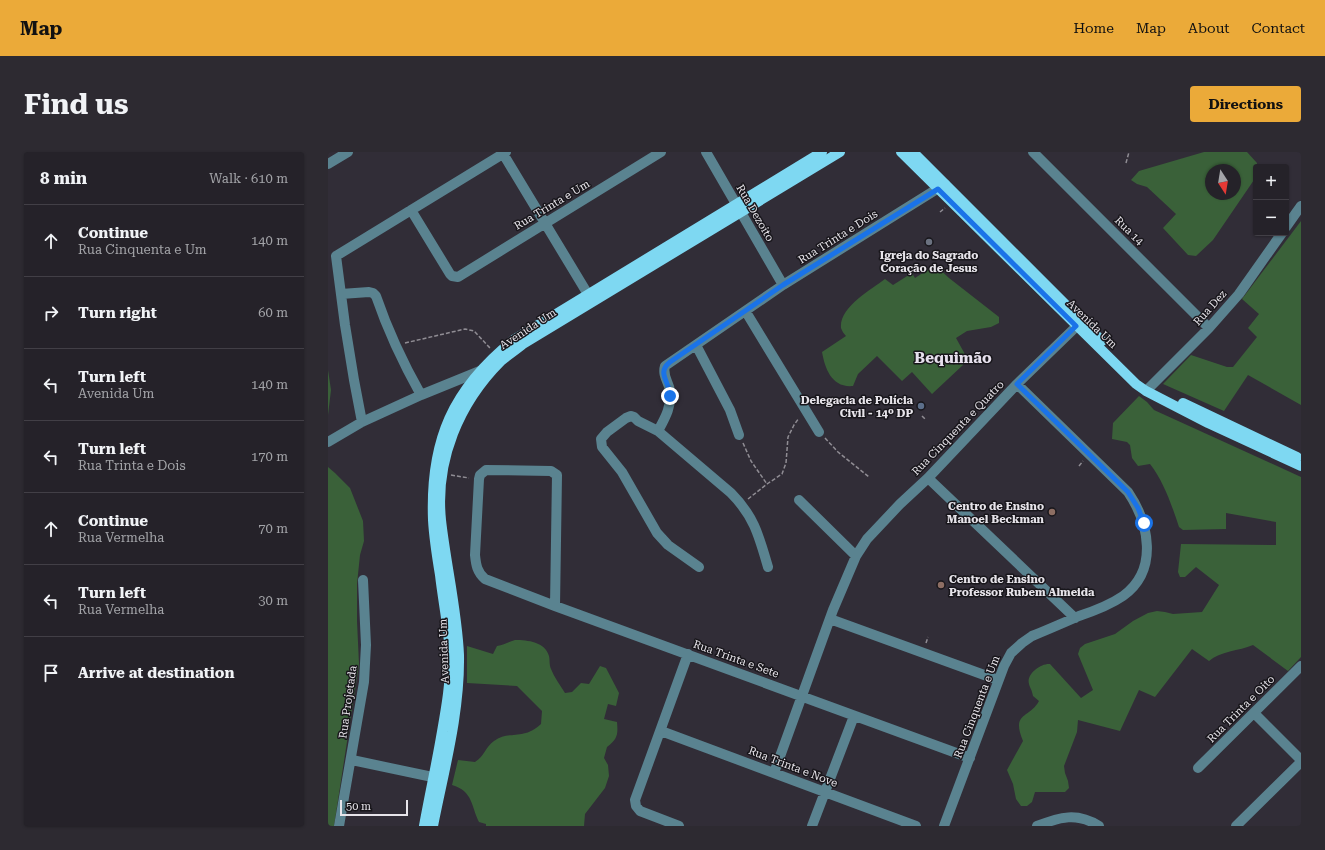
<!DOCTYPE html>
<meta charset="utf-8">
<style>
:root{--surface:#252229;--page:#2d2a31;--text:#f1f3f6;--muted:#a3a4a8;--line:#423f46;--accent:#ebaa39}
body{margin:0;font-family:"Roboto Serif",serif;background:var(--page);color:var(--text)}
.controls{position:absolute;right:12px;top:12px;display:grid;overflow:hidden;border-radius:4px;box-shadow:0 1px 3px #0004}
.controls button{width:36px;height:36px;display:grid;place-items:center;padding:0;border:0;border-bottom:1px solid var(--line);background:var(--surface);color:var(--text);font:20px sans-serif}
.compass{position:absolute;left:877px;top:12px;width:36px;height:36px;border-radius:50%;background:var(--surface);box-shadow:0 1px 3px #0004;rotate:168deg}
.scale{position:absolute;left:12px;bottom:10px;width:68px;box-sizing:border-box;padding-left:4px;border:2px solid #e7e4ea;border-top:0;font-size:11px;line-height:14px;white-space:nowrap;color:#e7e4ea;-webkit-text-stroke:3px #18161b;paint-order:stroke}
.stop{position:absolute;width:12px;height:12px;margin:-9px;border:3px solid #1a73e8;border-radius:50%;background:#fff}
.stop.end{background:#1a73e8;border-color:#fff;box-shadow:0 1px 4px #0008}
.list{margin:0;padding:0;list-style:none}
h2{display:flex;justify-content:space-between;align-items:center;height:52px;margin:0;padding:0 16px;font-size:17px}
h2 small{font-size:13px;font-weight:400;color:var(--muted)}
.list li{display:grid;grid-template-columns:26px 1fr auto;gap:12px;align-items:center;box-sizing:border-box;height:72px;padding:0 16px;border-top:1px solid var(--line)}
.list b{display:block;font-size:15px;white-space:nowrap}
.list p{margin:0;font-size:13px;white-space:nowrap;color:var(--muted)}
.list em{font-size:13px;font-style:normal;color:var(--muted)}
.icon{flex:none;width:22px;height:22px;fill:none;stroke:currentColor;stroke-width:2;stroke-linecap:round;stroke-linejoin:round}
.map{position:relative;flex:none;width:973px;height:674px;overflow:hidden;border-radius:4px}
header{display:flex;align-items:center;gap:24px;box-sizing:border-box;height:56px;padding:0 20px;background:var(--accent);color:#111}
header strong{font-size:19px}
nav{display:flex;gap:22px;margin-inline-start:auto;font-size:14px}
.intro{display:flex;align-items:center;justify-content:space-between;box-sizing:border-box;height:96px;padding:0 24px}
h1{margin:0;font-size:28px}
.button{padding:10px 18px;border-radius:4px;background:var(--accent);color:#111;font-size:14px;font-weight:700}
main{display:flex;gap:24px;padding:0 24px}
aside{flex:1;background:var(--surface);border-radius:4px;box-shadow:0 1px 3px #0004}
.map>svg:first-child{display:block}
</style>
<header>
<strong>Map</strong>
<nav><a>Home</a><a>Map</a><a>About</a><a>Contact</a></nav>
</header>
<div class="intro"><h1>Find us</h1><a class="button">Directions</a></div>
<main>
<aside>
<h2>8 min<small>Walk · 610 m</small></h2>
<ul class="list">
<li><svg class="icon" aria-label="ahead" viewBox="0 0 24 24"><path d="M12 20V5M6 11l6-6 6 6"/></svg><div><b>Continue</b><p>Rua Cinquenta e Um</p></div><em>140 m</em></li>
<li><svg class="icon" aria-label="right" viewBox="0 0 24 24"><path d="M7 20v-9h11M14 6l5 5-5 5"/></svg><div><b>Turn right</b></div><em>60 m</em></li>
<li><svg class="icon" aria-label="left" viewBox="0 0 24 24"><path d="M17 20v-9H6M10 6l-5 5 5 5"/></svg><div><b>Turn left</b><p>Avenida Um</p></div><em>140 m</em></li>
<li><svg class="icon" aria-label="left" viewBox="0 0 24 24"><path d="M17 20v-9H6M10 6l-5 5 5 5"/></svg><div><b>Turn left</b><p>Rua Trinta e Dois</p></div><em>170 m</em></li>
<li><svg class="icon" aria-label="ahead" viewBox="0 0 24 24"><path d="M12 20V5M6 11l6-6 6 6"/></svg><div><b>Continue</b><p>Rua Vermelha</p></div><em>70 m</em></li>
<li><svg class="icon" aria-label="left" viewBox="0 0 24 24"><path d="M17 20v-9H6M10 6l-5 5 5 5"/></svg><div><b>Turn left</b><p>Rua Vermelha</p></div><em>30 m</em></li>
<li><svg class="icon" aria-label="arrive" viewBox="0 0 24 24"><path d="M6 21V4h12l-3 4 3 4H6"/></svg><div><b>Arrive at destination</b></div></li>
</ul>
</aside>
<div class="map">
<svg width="973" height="674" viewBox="0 0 973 674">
<rect width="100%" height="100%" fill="#312d37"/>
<path fill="#3a6139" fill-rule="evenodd" d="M876,0h43l10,11 -1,14 -43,63 -17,16 -8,-1 -25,-27 13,-14 -29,-27 -10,-3 -6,-4 8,-9zM883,18h24v24h-24z
M973,69v184l-53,-30 -24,36 -61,-27 28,-29 36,12h6l24,-30 -9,-9 11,-14 -17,-15z
M607,113l14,13 50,39v6l-8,4 -24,4 -11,7 10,18 -3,9 -31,29 -20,-22 -10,9 -25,-25 -19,18 -5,12c-21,2 -28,-17 -31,-34l24,-16c-2,-2 -4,-5 -5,-8 -2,-21 30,-38 44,-49l8,6 19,-12 3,5z
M0,218l3,20 -3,25z
M811,244l8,6 7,8 147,67v180l-13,14 -35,-26c-14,6 -33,6 -44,16l-17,-12 -37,48 -16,-7 -19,41 -42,-11 -1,12 -13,34 1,7 3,8 1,7 -4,4h-30l-3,10 -5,4h-6l-5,-7 -3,-15 -6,-14 16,-29c-12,-29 6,-22 16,-40l-6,-5c-1,-6 -3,-8 -4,-12 -3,-10 12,-21 21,-20l31,34 12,-8 -15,-36 2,-6 5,-4 30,-10 18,-13 15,-8 9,-2 8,1 8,2 29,-2 17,-27 -23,-18 -11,10h-5l-2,-5 3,-28 95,1v-23l-50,-9v16l-43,1 -4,-3c-7,-21 -15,-45 -29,-63l-12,2 -6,-8 -2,-13 -3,-3 -15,-3 1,-16z
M0,315l7,6 15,15 13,33 1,20 -4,14 -3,29v37l2,43 -25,162h-6z
M187,488c13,0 30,2 34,16 1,4 0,8 2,13 3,8 9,16 14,24l7,-1 9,-9 8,1 11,-18 6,2 13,25 -3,13 -8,-2 -4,15 13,3c1,12 1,17 -10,25l-3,11 4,7 1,11 -4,12 -20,26 -1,12h-98v-2l-7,-2c-8,-16 -6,-31 -27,-37l6,-25 17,2c9,-5 11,-16 19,-21 15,-11 29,0 47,-17l1,-13 -25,-25 -50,-3v-37l26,8 4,-8c7,-1 11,-4 18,-6z"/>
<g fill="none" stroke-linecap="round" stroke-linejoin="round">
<path stroke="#908d94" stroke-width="1.5" stroke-dasharray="4 2" stroke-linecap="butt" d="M798,11l3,-11
M612,60l5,-4
M77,191l60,-14 9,2 16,17
M594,264l4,4
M497,286l13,14 31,25
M415,291l8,18 16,23
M751,314l4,-5
M123,323l18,3
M420,347l19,-15 15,-10 4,-11 2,-26 6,-12 5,-7
M598,491l2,-6"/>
<path stroke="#5a8390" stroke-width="10" d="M174,0l90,149
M378,0l77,133
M705,0l176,176
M0,12l20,-12
M83,58l39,64 2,2 6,1 203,-125
M958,75l15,-21
M8,104l170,-104
M8,104l9,69 9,55 8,42
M13,142l28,-2 4,1 3,3c12,35 27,67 45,99
M418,160l73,120
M368,193l34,65 9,25
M818,239l63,-63 30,-34 43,-61
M330,279c7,-13 14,-25 12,-40 -1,-9 -8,-15 -5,-25l118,-81 162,-101
M0,290l34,-20 59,-27 59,-24
M600,326l147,140
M471,348l57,56
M371,415l-31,-22 -11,-12 -35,-61 -20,-25 -1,-8 6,-7 19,-14 5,-2 3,1 4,4 20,10 73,62c23,23 28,43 37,74
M227,454l2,-131 -6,-4 -65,-1 -6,5 -1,4 -4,76c1,10 2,17 10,24l70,27 415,152
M502,467l168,61
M927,562l46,46
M333,579l255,95
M24,608l90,19
M870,616l103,-102
M446,621l59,-163 23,-54 11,-17 33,-35 28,-26 89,-94 65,-63
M11,674l25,-144 2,-37 -3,-65
M351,674l-39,-15 -4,-5 -1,-6 53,-146
M484,674l42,-110
M616,674l60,-160 7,-13 11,-10 10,-7c15,-6 31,-13 47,-20 15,-5 31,-11 44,-20 36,-26 26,-73 5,-104l-111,-108
M709,674c23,-9 40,-14 62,0
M908,674l65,-64"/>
<path stroke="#7ed8f2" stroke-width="10" d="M573,0l235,232 10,7 62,32 93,43
M585,0l189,189
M855,251l114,54
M96,674c5,-28 11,-55 16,-83 5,-29 11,-58 10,-87 -1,-27 -7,-54 -10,-81 -3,-18 -6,-37 -7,-55 -3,-79 19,-131 82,-181l307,-187
M105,674c11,-56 27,-113 26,-171 -2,-45 -13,-90 -18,-135 -6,-60 18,-117 60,-159 7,-6 15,-11 22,-17l317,-192"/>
</g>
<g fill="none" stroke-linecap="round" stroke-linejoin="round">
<path stroke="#1a73e8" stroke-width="5" d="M342,244c0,-14 -14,-23 0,-34l113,-77 155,-96 138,137 -59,58 111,108 10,16 6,15"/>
</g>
<circle fill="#6b7280" stroke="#18161b" stroke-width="1.5" cx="601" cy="90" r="4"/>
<circle fill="#5c6f8a" stroke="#18161b" stroke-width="1.5" cx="593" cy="254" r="4"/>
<g fill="#8d6e63" stroke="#18161b" stroke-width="1.5">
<circle cx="724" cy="360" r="4"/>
<circle cx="613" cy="433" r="4"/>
</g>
<g text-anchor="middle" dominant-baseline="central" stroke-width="3" stroke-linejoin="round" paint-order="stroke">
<g font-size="11" fill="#e7e4ea" stroke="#18161b">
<text transform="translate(224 53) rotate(-31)">Rua Trinta e Um</text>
<text transform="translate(427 61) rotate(60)">Rua Dezoito</text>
<text transform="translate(801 79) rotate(45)">Rua 14</text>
<text transform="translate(510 85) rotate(-32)">Rua Trinta e Dois</text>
<text transform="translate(882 156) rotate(-48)">Rua Dez</text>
<text transform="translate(764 172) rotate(44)">Avenida Um</text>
<text transform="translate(200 177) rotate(-33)">Avenida Um</text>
<text transform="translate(630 276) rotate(-46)">Rua Cinquenta e Quatro</text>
<text transform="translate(116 499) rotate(-92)">Avenida Um</text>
<text transform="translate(408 507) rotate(20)">Rua Trinta e Sete</text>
<text transform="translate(20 550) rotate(-82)">Rua Projetada</text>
<text transform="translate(649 555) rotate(-69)">Rua Cinquenta e Um</text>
<text transform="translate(913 557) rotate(-45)">Rua Trinta e Oito</text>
<text transform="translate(465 615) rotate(21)">Rua Trinta e Nove</text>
</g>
<g font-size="11" font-weight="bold" fill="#e7e4ea" stroke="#18161b" text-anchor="end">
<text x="601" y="103" text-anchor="middle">Igreja do Sagrado<tspan x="601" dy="13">Coração de Jesus</tspan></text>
<text x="585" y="248">Delegacia de Polícia<tspan x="585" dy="13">Civil - 14º DP</tspan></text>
<text x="716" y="354">Centro de Ensino<tspan x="716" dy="13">Manoel Beckman</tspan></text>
<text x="621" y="427" text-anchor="start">Centro de Ensino<tspan x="621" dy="13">Professor Rubem Almeida</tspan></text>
</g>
<g font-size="15" font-weight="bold" fill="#e7e1ee" stroke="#18161b">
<text x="625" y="206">Bequimão</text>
</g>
</g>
</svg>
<div class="controls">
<button>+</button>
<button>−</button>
</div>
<svg class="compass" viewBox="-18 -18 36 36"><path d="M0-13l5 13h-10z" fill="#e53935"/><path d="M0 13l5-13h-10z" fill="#a3a4a8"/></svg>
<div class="scale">50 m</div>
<div class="stop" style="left:816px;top:371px"></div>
<div class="stop end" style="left:342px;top:244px"></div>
</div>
</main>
